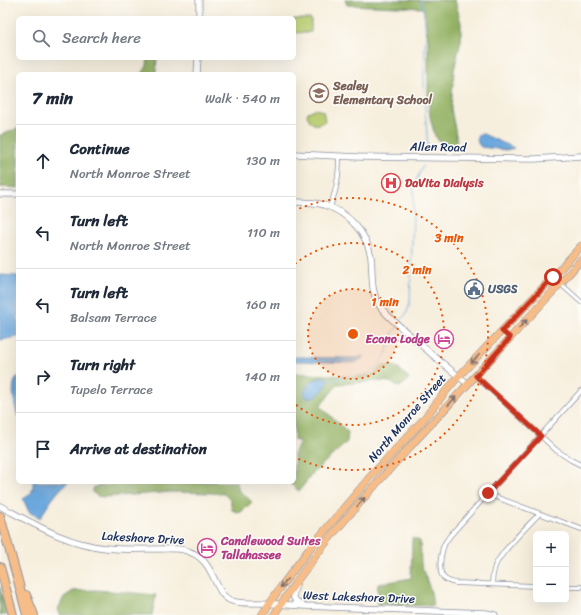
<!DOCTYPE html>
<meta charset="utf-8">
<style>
:root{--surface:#fff;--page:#f2f2f3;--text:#1f2937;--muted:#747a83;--line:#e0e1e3}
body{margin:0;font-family:Sriracha,sans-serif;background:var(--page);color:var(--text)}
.controls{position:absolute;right:12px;bottom:12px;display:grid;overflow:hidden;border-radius:6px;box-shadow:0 4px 16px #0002}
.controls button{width:36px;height:36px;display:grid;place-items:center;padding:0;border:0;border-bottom:1px solid var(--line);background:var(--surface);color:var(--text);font:20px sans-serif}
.stop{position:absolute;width:12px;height:12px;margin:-9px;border:3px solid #c8321e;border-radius:50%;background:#fff}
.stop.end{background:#c8321e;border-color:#fff;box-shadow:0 1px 4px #0008}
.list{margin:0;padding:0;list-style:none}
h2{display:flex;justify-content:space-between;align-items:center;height:52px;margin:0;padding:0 16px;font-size:17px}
h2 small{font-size:13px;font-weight:400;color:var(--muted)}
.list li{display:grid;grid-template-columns:26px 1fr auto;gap:12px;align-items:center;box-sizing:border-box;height:72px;padding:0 16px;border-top:1px solid var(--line)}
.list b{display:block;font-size:15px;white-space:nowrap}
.list p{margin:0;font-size:13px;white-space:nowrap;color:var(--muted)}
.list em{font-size:13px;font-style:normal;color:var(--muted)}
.icon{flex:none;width:22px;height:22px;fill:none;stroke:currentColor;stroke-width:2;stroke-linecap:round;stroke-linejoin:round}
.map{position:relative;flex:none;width:581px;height:615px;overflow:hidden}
.search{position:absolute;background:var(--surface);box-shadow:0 4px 16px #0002;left:16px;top:16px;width:280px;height:44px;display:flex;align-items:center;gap:10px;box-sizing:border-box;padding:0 14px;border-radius:6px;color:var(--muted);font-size:15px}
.panel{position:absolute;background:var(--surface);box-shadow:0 4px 16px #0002;left:16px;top:72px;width:280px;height:412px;border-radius:6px}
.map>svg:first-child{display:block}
</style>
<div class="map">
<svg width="581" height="615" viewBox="0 0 581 615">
<rect width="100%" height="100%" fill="#fdfcf7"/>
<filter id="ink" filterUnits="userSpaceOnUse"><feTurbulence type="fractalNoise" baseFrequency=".025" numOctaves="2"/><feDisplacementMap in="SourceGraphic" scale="8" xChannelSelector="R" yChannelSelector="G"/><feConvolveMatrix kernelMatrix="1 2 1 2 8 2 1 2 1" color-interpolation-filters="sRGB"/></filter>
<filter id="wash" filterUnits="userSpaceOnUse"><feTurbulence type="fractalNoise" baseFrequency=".012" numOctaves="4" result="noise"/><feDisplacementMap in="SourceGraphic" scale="16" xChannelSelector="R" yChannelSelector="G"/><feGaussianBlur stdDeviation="0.9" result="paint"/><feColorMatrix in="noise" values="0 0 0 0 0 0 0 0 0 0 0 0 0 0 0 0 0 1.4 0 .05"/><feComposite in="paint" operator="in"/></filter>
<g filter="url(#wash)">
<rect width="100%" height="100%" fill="#f7efde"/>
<path fill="#b8cc70" stroke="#6a7e67" d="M294,19h17v13l-17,1z
M315,109l8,2 1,4 1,6c-9,6 -14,4 -18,-6l1,-3z"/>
<path fill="#92b062" stroke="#567060" d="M345,0h110l6,23v18l-7,29 -3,39 6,31 -4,6 -5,2 -7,-5 -6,-7 -5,-19 -2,-22v-56l-5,-31 -76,-3z
M148,58h9l-1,14 1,2h-15l5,-8z
M18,128v60l-18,-1v-52l4,-1z
M381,366h14l14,12 -5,6 -5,3 -9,-5 -11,-1 -41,3 -18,22 28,26 -1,10 -34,31 -14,18 -11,-9h6v-28l6,-12 -6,-2v-67l64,4 16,-3z
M136,482h101l2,9 8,6 5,5 -7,7 -6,4 -7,-3 -2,-10 -6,-6 -11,-1 -41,-1 -68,5 -6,-1 -6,-4 2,-5z
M412,538l8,3 1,23 10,28 2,14 -56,-2 1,-20 33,-6z
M0,587l7,28h-7z
M95,590l28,2 33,3 -4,20h-92l-2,-6 6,-12 9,-6z"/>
<path fill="#6ca8dd" stroke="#446c9e" d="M479,134h4l31,14 -8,2 -25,-3c-3,-2 -4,-7 -4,-10z
M0,275l18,1v61l-18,3z
M362,356l2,1 -3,3 -7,3 -60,-2v-4l52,1h11z
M18,376v41c-3,-11 -9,-32 0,-41z
M325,377l4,3c-4,10 -11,18 -22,18l-3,-5c4,-11 9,-14 21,-16z
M33,482h35c-12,10 -20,23 -28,36l-11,-6 -6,-13 8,-5 2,-7z"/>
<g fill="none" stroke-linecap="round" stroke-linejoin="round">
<path stroke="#6ca8dd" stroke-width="1" d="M420,0c10,22 3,56 4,80 0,24 3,48 4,72
M400,322l7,-10 3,-10 4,-117 9,-19
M329,380l35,-5 11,-6 10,-13 8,-24 4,-5"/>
</g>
</g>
<g filter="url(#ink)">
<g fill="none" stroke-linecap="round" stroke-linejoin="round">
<defs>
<path id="minor" d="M330,207c7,-19 9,-31 9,-51
M553,277l28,25
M476,376l80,74 15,10 10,5
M488,493l5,3 88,33
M492,584c0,-6 1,-12 3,-18 7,-16 32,-39 44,-52
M536,586l-81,-3c-4,-1 -9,-2 -12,-6 -5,-7 -2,-26 2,-34 3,-5 6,-9 10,-13l126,-139
M566,587h15"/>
<path id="tertiary" d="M199,18v-18
M197,74l1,-16
M294,154l65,3 176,2 46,-3
M0,194h18
M294,202c10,0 21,0 30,3 24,7 43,28 47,52 2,17 -1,33 8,48 8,12 22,22 33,32 18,16 37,32 56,47
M0,506c34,18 66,38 106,42 18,2 36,1 54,1 8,0 17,-1 24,1 34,8 27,44 48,51 9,3 20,2 30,2 14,1 28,2 42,3 61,2 121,5 182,7l9,2
M296,585c-4,10 -4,16 7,20"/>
<path id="primary" d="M262,615l7,-11 14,-20 27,-36 60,-71 53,-57 24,-30 11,-13 95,-100 28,-31
M274,615c40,-64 92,-120 143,-176 48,-51 95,-104 143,-155l21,-24"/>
<path id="motorway" d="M0,516l17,61 10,38
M0,567l13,48
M26,595l8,20"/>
</defs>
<use href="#minor" stroke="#898f9e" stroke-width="5.5"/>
<use href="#tertiary" stroke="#898f9e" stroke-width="7"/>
<use href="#primary" stroke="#898f9e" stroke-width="8"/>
<use href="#motorway" stroke="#898f9e" stroke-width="10"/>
<use href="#minor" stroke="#fff" stroke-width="4"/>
<use href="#tertiary" stroke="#fff" stroke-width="5.5"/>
<use href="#primary" stroke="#f7bd88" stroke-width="7"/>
<use href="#motorway" stroke="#f7bd88" stroke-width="8"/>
</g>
<defs><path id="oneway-shaft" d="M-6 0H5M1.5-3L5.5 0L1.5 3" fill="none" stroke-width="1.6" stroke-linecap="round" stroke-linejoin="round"/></defs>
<g stroke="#7e6f71">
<use href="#oneway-shaft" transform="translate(523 324) rotate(-47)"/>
<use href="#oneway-shaft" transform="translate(475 359) rotate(134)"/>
<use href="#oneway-shaft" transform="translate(452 401) rotate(-48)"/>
<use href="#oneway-shaft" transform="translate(361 502) rotate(-49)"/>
<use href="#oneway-shaft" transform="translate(284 583) rotate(127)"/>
</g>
</g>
<g fill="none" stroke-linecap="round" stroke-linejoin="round" filter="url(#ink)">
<path stroke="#c8321e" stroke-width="5" d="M488,493l53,-57 -65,-60 34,-38 -8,-7 51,-54"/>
</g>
<circle cx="353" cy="334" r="45" fill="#e8590c" fill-opacity=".12"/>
<g fill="none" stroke="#e8590c" stroke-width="2" stroke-dasharray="2 4">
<circle cx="353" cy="334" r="45"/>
<path d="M295 264A91 91 0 1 1 295 404"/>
<path d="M294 211A136 136 0 1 1 294 457"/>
</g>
<defs>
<symbol id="school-ring" viewBox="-11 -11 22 22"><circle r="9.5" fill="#fdfcf7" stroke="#8d6e63" stroke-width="1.5"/><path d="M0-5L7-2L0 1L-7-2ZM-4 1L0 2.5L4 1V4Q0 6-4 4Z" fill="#8d6e63"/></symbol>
<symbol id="hospital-ring" viewBox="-11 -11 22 22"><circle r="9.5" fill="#fdfcf7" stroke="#e0444e" stroke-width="1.5"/><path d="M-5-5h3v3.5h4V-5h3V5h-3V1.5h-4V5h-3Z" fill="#e0444e"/></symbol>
<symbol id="civic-ring" viewBox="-11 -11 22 22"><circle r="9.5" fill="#fdfcf7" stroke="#5c6f8a" stroke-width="1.5"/><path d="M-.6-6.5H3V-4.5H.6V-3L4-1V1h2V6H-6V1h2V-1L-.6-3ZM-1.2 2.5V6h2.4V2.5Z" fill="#5c6f8a"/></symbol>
<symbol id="hotel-ring" viewBox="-11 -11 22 22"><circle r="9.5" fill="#fdfcf7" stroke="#d1479c" stroke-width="1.5"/><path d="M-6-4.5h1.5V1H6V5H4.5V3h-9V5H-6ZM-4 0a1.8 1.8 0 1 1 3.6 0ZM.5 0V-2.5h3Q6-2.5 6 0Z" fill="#d1479c"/></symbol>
</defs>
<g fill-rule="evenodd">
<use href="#school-ring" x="308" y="82" width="22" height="22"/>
<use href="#hospital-ring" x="380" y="172" width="22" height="22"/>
<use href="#civic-ring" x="463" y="278" width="22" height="22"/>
<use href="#hotel-ring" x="433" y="328" width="22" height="22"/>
<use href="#hotel-ring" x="196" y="537" width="22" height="22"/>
</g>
<g text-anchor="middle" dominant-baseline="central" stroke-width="3" stroke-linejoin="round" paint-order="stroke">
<g font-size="12" font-weight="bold" fill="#785e54" stroke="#fdfcf7" text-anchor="start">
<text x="333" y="86">Sealey<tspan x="333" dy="14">Elementary School</tspan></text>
</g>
<g font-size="12" fill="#1b2f5e" stroke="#fdfcf7">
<text transform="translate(438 147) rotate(1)">Allen Road</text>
<text transform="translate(407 418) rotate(-49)">North Monroe Street</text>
<text transform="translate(143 538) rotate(3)">Lakeshore Drive</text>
<text transform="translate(359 597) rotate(2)">West Lakeshore Drive</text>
</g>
<g font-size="12" font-weight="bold" fill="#be3a42" stroke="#fdfcf7" text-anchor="start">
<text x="405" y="183">DaVita Dialysis</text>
</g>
<g font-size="12" font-weight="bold" fill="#4e5e75" stroke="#fdfcf7" text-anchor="start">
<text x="488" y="289">USGS</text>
</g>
<g font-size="12" font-weight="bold" fill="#b23c85" stroke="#fdfcf7" text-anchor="end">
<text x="430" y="339">Econo Lodge</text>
<text x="221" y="541" text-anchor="start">Candlewood Suites<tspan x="221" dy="14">Tallahassee</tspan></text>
</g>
</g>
<circle cx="353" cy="334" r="6" fill="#e8590c" stroke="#fdfcf7" stroke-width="2"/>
<g font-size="12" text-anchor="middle" font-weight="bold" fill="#e8590c" stroke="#fdfcf7" stroke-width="3" stroke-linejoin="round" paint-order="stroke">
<text x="449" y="242">3 min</text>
<text x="417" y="274">2 min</text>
<text x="385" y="306">1 min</text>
</g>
</svg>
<div class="controls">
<button>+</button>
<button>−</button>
</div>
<div class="stop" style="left:553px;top:277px"></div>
<div class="stop end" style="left:488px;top:493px"></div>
<div class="search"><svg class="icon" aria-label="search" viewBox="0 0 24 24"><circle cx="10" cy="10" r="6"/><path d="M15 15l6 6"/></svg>Search here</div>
<section class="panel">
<h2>7 min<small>Walk · 540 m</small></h2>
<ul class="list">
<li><svg class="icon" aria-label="ahead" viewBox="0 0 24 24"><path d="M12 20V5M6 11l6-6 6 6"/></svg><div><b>Continue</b><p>North Monroe Street</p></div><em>130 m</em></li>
<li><svg class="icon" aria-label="left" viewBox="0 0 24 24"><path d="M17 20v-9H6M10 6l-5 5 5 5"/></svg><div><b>Turn left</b><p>North Monroe Street</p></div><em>110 m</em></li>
<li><svg class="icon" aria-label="left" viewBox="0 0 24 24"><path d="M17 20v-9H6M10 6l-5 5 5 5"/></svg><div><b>Turn left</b><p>Balsam Terrace</p></div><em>160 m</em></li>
<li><svg class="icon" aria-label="right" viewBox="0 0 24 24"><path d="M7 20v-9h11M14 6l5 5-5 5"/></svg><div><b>Turn right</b><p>Tupelo Terrace</p></div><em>140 m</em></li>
<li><svg class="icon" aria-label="arrive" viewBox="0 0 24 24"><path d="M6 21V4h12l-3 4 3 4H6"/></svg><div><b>Arrive at destination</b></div></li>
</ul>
</section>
</div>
